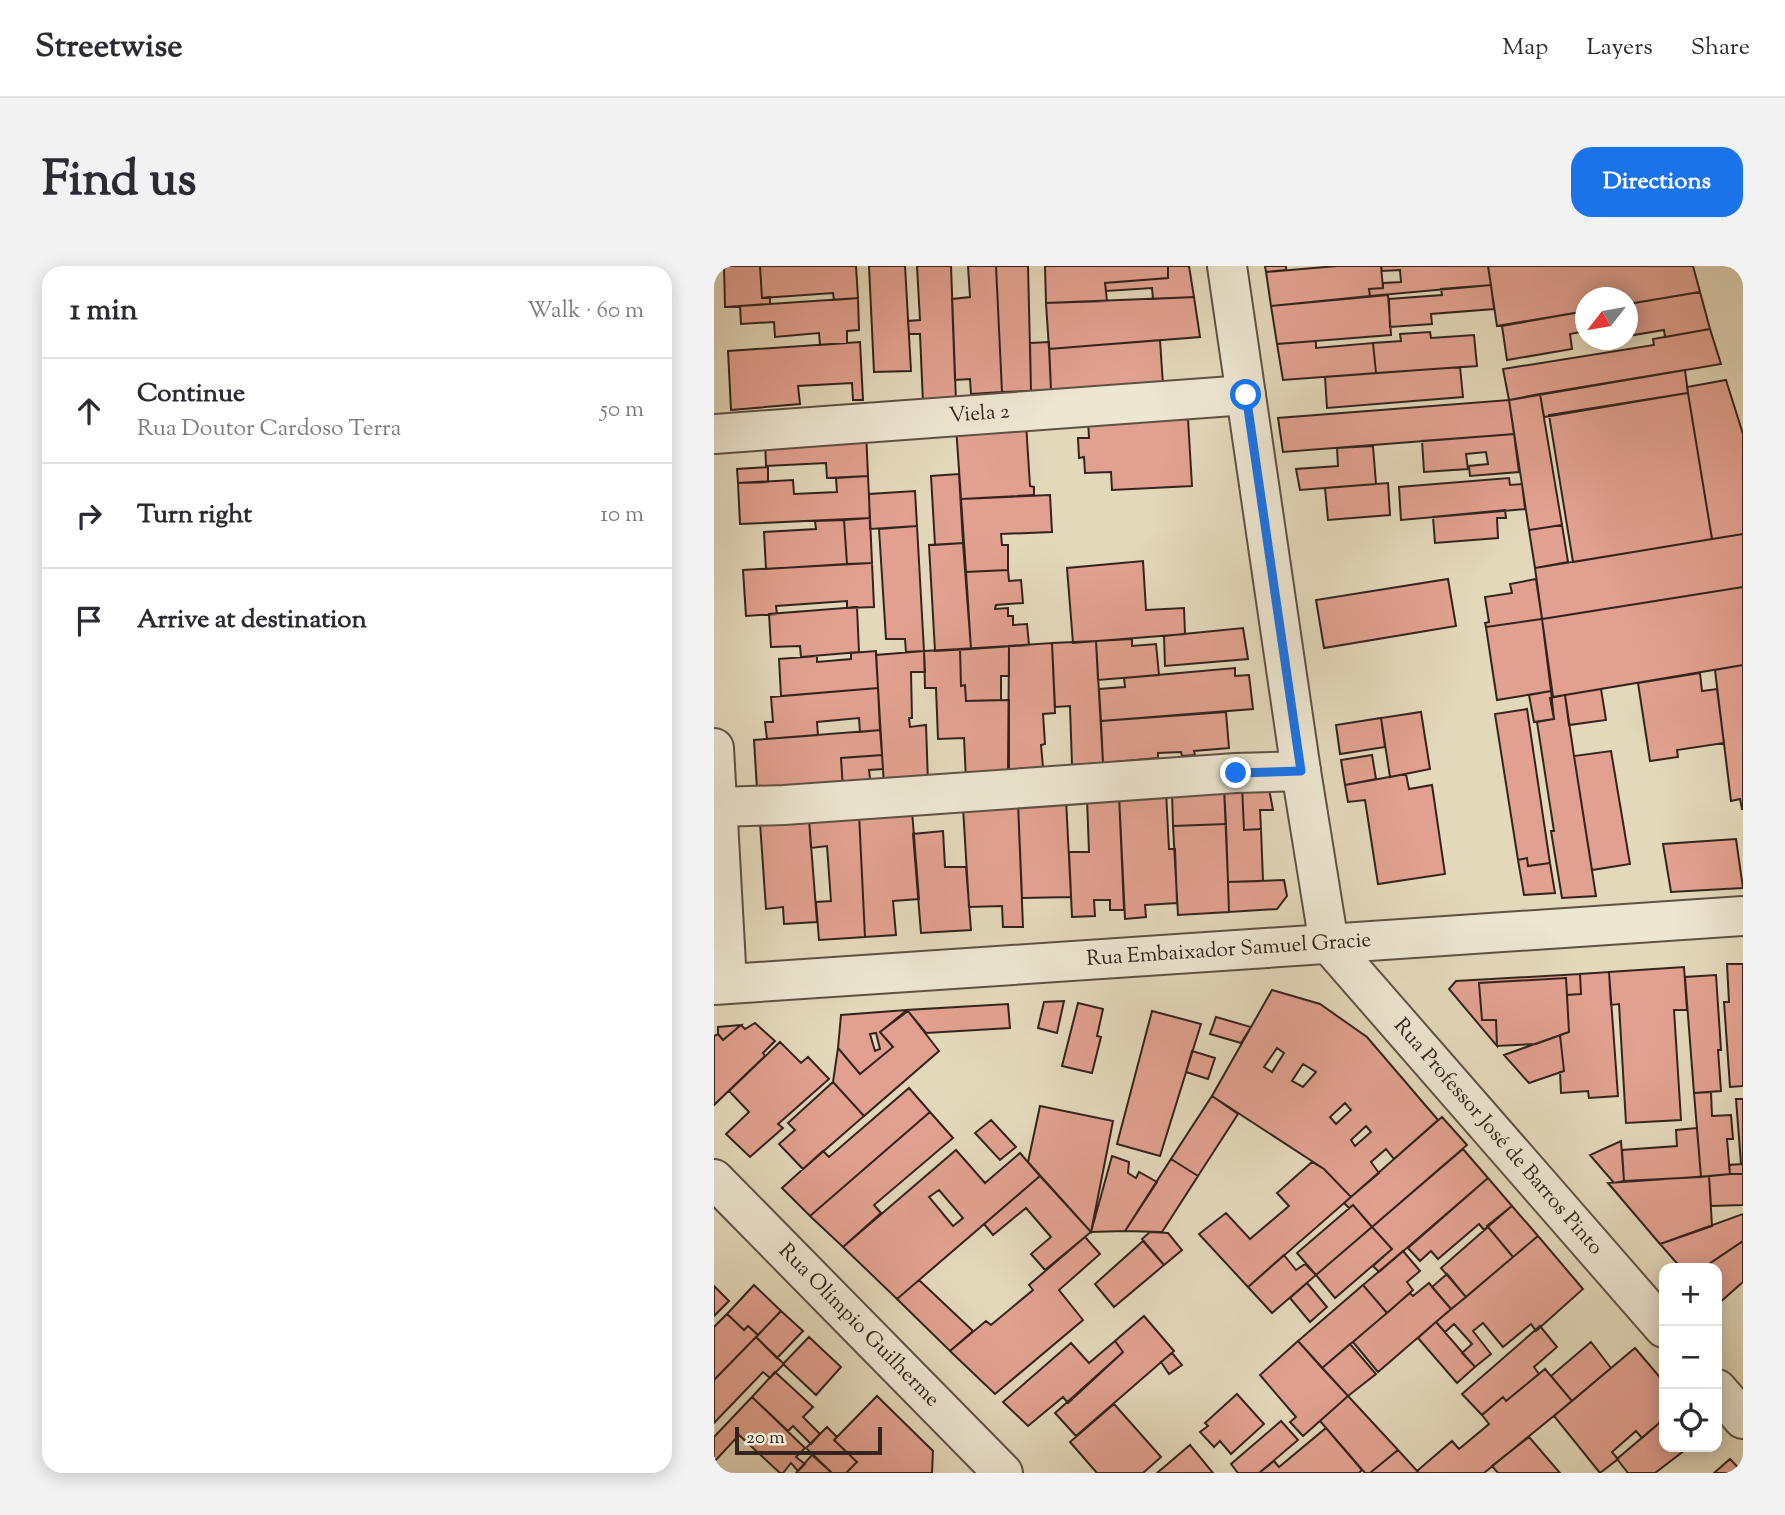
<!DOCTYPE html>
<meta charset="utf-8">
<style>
:root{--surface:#fff;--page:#f2f2f3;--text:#2b2b33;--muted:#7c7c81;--line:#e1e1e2;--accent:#1a73e8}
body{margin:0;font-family:"Sorts Mill Goudy",serif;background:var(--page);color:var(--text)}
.controls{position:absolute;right:21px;bottom:21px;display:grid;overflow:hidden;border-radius:14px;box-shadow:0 4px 18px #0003}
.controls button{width:63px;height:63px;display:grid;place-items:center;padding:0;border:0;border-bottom:2px solid var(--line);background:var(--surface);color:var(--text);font:35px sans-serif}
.compass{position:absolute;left:861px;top:21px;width:63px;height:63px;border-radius:50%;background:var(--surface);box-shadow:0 4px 18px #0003;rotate:239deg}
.scale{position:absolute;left:21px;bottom:18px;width:147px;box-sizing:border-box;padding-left:7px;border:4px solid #33241d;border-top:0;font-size:19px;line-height:24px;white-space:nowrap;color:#33241d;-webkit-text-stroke:5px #ede6d2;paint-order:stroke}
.stop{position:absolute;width:21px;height:21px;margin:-16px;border:5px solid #1a73e8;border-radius:50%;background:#fff}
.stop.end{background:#1a73e8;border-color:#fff;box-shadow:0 2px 7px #0008}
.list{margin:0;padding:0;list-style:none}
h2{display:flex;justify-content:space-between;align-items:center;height:91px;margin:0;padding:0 28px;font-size:30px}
h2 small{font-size:23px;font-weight:400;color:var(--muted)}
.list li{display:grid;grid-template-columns:46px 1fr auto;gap:21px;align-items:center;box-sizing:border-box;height:105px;padding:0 28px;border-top:2px solid var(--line)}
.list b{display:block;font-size:26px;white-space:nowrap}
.list p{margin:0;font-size:23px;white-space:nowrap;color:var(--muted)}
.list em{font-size:23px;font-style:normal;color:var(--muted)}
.icon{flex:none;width:38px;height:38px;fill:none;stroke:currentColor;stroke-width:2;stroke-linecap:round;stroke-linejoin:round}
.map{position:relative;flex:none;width:1029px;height:1207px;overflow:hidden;border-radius:21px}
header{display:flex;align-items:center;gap:42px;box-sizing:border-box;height:98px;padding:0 35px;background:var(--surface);border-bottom:2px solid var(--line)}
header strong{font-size:33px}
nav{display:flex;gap:38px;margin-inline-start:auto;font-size:24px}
.intro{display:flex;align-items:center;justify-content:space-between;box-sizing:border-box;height:168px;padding:0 42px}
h1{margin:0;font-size:49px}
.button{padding:18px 32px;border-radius:21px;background:var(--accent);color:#fff;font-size:24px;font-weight:700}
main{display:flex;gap:42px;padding:0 42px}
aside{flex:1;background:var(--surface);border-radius:21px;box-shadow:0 4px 18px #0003}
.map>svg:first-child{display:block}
</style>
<header>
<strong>Streetwise</strong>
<nav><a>Map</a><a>Layers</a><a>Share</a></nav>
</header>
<div class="intro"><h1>Find us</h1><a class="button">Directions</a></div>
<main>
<aside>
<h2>1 min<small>Walk · 60 m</small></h2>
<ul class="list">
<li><svg class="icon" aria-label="ahead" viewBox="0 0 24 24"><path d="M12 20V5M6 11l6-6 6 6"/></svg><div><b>Continue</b><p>Rua Doutor Cardoso Terra</p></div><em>50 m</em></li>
<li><svg class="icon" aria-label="right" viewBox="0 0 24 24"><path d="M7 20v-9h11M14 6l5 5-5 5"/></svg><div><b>Turn right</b></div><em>10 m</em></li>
<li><svg class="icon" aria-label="arrive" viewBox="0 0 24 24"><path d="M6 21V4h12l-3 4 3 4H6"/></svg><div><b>Arrive at destination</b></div></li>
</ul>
</aside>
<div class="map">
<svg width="1029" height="1207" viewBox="0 0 1029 1207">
<rect width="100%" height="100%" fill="#e3d8ba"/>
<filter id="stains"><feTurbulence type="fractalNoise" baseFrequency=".00286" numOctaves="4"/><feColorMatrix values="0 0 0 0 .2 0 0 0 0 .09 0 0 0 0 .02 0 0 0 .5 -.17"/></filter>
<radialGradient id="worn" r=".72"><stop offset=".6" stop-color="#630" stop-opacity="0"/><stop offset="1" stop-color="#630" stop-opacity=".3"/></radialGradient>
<path fill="#e2a190" stroke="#33241d" stroke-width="2" fill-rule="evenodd" d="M10,0h36l2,32 8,-1v7l-45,3z
M46,0h96l2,32 -24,2 -1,-7 -71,5z
M155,0h36l6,105 -37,1z
M203,0h34l5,136 -33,1 -3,-69h-11l-1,-13 12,-1z
M254,0h28l6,126 -31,2 -1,-15 -15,1 -3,-81 18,-2z
M282,0h32l3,125 -29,1z
M331,0h123v12l-63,5 2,18 -61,2z
M454,0h21l5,31 -41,2 -1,-11 -46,3 -1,-8 63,-5z
M551,0h21v4l-20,2z
M623,0h44l2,22 -14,1 1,7 -99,10 -5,-34z
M667,0h107l3,19 -121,11 -1,-7 14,-1v-5l18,-1 -1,-12 -18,1z
M774,0h205l7,26 -72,12v-6h-42v13l-89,15z
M777,19l3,24 -63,5 1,10 -42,3 -1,-28 53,-4 -1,-6z
M986,26l10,37 -45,8 -1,-7 -36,6v-32z
M674,29l3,40 -114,9 -6,-38z
M480,31l6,40 -151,12 -3,-46z
M144,32l1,32 -12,1v12l-27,2 -1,-12 -44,4 -1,-15 -33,2 -1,-18z
M872,45v20l-16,3 2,15 -65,11 -5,-34z
M996,63l11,35 -212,36 -6,-31 151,-24 -1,-6z
M716,66l1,6 43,-3 3,31 -101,7 -3,-30 28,-2 -1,-7z
M446,74l3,45 -112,5 -2,-41z
M602,75v7l57,-5 3,30 -93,7 -6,-36z
M146,76l3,58h-10l-1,-17 -54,3 2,18 -69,6 -3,-59z
M335,76l2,48 -20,1 -1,-48z
M746,101l3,30 -136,11 -2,-31z
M971,104l3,23 -144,24 -4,-23z
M1012,114l17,54v100l-31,5 -25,-152z
M974,127l24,146 -139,23 -24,-147z
M826,128l22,131 -33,5 -20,-130z
M795,134l5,34 -231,18 -5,-34z
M474,153l4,67 -80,4 -1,-18 -26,1 -1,-16 -5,1 -1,-20h11l-1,-18 26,3z
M312,157l4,63 4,1v8l-73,4 -5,-73z
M152,165l2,45 -41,2 -1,-15 -60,3 -1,-29z
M800,168l5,38 -49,4 -1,-10 19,-2 -2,-12 -20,2 2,15 -44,3 -2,-31z
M659,180l3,38 -76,6 -4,-21 42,-3 -1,-18z
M54,201v15l-30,1 -1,-14z
M245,208l4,69 -28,2 -4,-69z
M154,210l2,42 -130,6 -2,-41 55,-3 1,14 43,-2 -1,-14z
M795,212l1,7 12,-1 3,25 -124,11 -2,-33z
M674,217l2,32 -62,5 -3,-32z
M201,225l2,35 -47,3 -1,-35z
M336,229l2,37 -51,2 1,11h6v25l-42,2 -5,-73z
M791,244l1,8h-9l1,20 -63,5 -2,-26z
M156,252l2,45 -25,1 -3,-44z
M130,254l3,44 -81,5 -2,-37 52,-3 -1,-8z
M848,259l6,37 -33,6 -6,-38z
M203,260l7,125 -18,1 -1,-13h-19l-7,-110z
M1029,268v53l-201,32 -7,-51z
M249,277l8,106 -36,2 -6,-106z
M429,295l3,49 38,-2 1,26 -112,9 -6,-75z
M158,297l2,44 -27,1v-7l-71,5 1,8 -31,2 -3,-46z
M294,304l1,11 12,-1 2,23 -27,2 -1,4 13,-1v8h5v9l14,-1 2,21 -58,4 -5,-77z
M734,313l8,47 -132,22 -8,-48z
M822,313l6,40 -56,8 -1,-4 4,-1 -4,-25 27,-4 -2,-9z
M1029,321v78l-190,32 -11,-78z
M143,341l2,45 -58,5 -1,-11 -29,1 -2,-33z
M828,353l9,72 -54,9 -11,-73z
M529,362l5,31 -83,7 -1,-30z
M418,373v7l24,-2 3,31 -61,5 -2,-39z
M382,375l7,122 -31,2 -2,-59 -15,1 -3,-64z
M338,377l3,70 -12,1 2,30 -4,1 2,22 -35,3 1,-124z
M295,380v30h-8v24l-35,1 -1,-16 -4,1 -1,-37z
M246,383l1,37 4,-1 1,16 43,-1v77l-43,3 -2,-42 -26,1 -2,-51h-11l-1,-37z
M162,385l2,37 -97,8 -2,-37 38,-3v6l34,-3v-6z
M210,385l1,21h-14l1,46h-3l1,9 16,-2 2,58 -44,3 -8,-131z
M1029,399v144h-1l-2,-10 -9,2 -16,-131z
M521,402v8l14,-1 4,34 -152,12 -2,-32 26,-2 -1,-9z
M986,407l2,18 15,-2 7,54 -47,7 1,7 -28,4 -12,-78z
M164,422l2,42 -20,2 -1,-14 -42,4 1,13 -51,4 -2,-17h8l-2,-25z
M887,423l5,31 -37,5 -4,-30z
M837,425l3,28 -20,3 -5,-27z
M851,429l9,61 22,140 -34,2 -11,-67h3l-17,-109 17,-3 -4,-21z
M813,443l23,154 -22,3 -1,-8 -9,2 -23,-146z
M512,446l3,36 -35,3 1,4 -13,1 -1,-4 -23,1v5l-55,5 -2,-42z
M707,446l9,57 -40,8 -9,-59z
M667,452l4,29 -45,7 -4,-29z
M166,464l2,25 -41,3 2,31h-86l-3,-49z
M897,485l19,113 -38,6 -18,-114z
M168,489l1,14 -14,1 2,17 -28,2 -2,-31z
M658,489l4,24 -31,6 -4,-25z
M692,508l3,15 23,-4 13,89 -67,10 -13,-84 -17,2 -3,-17z
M554,518l5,26h-13l1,19 -17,1 -2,-44z
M528,520l2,44 17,-1 2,52 -35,1 -4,-95z
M510,521l2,37 -53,2 -1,-35z
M452,525l3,58h6l2,54 -32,2 1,12 -21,2 -6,-124z
M405,529l5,115h-14v-10h-16l1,16 -23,1 -3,-65h20l-2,-54z
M352,533l5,98 -49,1 -4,-95z
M304,537l5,124h-20l-1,-21 -33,1 -6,-100z
M198,545l7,88 -26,2 3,34 -31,2 -6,-123z
M145,548l6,123 -46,3 -3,-38 15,-1 -4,-55 -16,2 -2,-29z
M95,553l8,103 -33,2 -1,-17 -17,2 -6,-86z
M512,558l3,88 -51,3 -5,-89z
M229,565l2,36h21l5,63 -50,3 -8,-99z
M1022,573l7,49 -72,4 -8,-48z
M813,592l1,8 22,-3 5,30 -31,2 -6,-35z
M570,614l3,16 -10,13 -48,3 -1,-30z
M1013,698h16v122l-13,1 -6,-85h5z
M970,701l3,43h-13l7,110 -55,3 -7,-119 -8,1 -2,-33z
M895,706l9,124 -29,2 -1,-7 -27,2 -1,-21 4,-1 -4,-36 9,-3 -2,-37 14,-1 -1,-20z
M866,708l1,20 -14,1 -1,-17 -87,5 3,37h14l1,26 -48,-57 7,-8z
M1002,709l5,75h-3l3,41 -27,2 -9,-116z
M852,712l3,54 -33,12 -39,2 -1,-26h-14l-3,-37z
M558,724l48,14 47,33 71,83 -44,39 -8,-10 -15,13 8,11 -28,24 -27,-28 -112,-73zM563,782l7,5 -12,19 -8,-5zM589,798l13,8 -13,15 -11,-6zM631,837l6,7 -15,14 -6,-7zM652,860l5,6 -16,14 -4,-6z
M350,735l-7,32 -19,-5 6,-26z
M364,737l25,6 -6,27 4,1 -9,36 -30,-7z
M294,738l2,24 -84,5 -19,-23z
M193,744l-27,22 13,15 -33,27 -22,-26 3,-33zM162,767l4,16 -5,2 -5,-17z
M194,745l31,40 -75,65 -31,-34 5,-34 22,26 33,-27 -13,-15z
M438,745l49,13 -41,132 -43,-12z
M502,751l35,10 -10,16 -31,-9z
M41,757l20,18 -12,12 2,3 -51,49v-69l4,-2 5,6 18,-15 4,4z
M27,759l-18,15 -5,-6v-7z
M846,769l4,36 -35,12 -25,-28z
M66,776l21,21 7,-6 21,22 -51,45 5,4 -33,29 -24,-23 23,-22 -20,-21z
M478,785l23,7 -7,21 -22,-7z
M119,816l31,34 -61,53 -24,-25 16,-14 -7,-7z
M195,822l21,24 -120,104 -28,-28 41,-37 6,6z
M997,826l1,24 19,-1 2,24h-6l3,35 -29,3 -7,-84z
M498,830l26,18 -40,62 -27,-17z
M1022,833h7v75h-13l-1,-9 12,-1z
M326,840l73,15 -22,111 -63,-70z
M216,846l23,26 -79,67 7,8 -38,34 -33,-31z
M728,851l25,28 -95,82 -19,-22 -4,3 -5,-5z
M277,854l25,27 -16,13 -25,-27z
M983,862l4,49 -77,4 -2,-31 55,-4 -1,-16z
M907,875l3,40 -10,2 -24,-28z
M749,883l25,29 -109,94 -6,-6 19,-17 -20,-22z
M242,884l29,33 35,-30 20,23 -143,123 -54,-52zM225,924l24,28 -10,8 -24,-29z
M398,890l17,6 -1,11 8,5 3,-6 18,10 -32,49 -34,1z
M457,893l27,17 -36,56 -37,-1z
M598,896l12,7 27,28 -103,90 -49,-53 27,-21 24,26 39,-33 -12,-13z
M1016,908h13v31l-32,1 -2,-30z
M326,910l51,56 -46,38 -14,-16 20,-17 -25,-29 -33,27 -9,-11z
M995,910l3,50 -52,18 -52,-61z
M774,912l24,28 -28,24 -5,-6 -41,35 -7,-8 -11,10 -12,-13z
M639,939l19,22 -56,48 -19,-22z
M798,940l26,30 -25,21 -26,-31z
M1029,948v27l-40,27h-22l-21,-24z
M658,961l20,22 -57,49 -19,-23z
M774,961l25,30 -47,40 -25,-29z
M436,966l18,1 14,17 -18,15 -22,-26z
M824,970l45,53 -47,42 -5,-7 -28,23 -20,-24 -10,8 18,23 -16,13 -13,-14 10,-9 -18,-20 -9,8 -9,-10z
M371,971l15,17 -41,36 24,30 -88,74 -45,-43 36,-30 5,4 42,-35 -4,-5z
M429,975l21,24 -50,42 -19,-23z
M1029,975v41l-25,22 -1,-36h-14z
M689,985l17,20 -13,11 6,8 -26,23 -24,-28z
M570,989l12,15 9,-6 11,11 -44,38 -24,-26z
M733,1008l19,23 -15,12 -19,-22z
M205,1014l54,51 -23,20 -53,-52z
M593,1017l20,24 -17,15 -20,-24z
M715,1017l22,26 -73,63 -25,-30 57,-49 3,3z
M40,1019l27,26 -23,24 -10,-9 -4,4 -17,-16z
M649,1019l24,28 -65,55 -24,-27z
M0,1020l15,15 -15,15z
M67,1045l22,20 -26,27 -21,-21z
M13,1048l17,16 4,-4 10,9 -44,45v-53z
M430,1050l30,35 -98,85 -21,-23 68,-61 -8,-11z
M722,1056l39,45 -18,16 -39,-45z
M826,1060l17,21 -23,20 5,7 -33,27 -3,-4 -21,18 -20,-21z
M42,1071l28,27 -14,14 -7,-6 -49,51v-43z
M95,1071l32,30 -25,28 -33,-31z
M401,1075l8,11 -55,51 -5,-6 -35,29 -25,-24 68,-59 18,20z
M584,1075l50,55 -45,40 -13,-14 6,-5 -36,-42z
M877,1076l20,26 -39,33 -21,-25z
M636,1078l26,30 -28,22 -26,-28z
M921,1082l29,34v37l-22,19 -6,-7 -24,21 6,7 -18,14 -46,-57z
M458,1087l10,12 -13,9 -8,-12z
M831,1103l27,32 -88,72h-65l-2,-2 35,-30 7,8 30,-25 -7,-9 21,-18 3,4z
M61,1106l38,35 -10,10 17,17 -9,10 -18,-18 -5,5 -36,-34z
M523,1128l27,30 -33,30 -11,-13 -6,6 -14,-15 8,-6 -3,-3z
M163,1130l56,55 -1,22h-86l11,-11 -23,-22z
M634,1130l50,54 -28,23h-5l-45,-52z
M38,1131l53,51 -9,9 9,7 -7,7 -7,-8 -8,10h-3l-41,-38 -25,27v-25z
M400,1138l47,53 -18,16h-46l-27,-31z
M950,1153v28h25l-34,26h-27l-11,-14z
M567,1155l17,19 -39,33h-21l-7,-9z
M113,1161l10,10 -3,3 23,22 -11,11h-14l-26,-25z
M612,1162l36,42 -3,3h-100l15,-12 5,6z
M815,1171l31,36h-62l-6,-7z
M476,1179l23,28h-56z
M684,1184l21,23h-49z
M98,1189l20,18h-36z
M1016,1193l13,14h-29z
M0,1197l10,10h-10z"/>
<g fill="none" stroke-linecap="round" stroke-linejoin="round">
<defs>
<g id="minor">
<path id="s1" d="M513,0l74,505 28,173 335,384"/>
<path id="s2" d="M0,168l532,-39"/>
<path d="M0,482l13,235"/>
<path d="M4,541l66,-2 452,-32 65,-2"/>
<path id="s3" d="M0,719l1029,-69"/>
<path id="s4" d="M0,913l289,294"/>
<path d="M1003,1123l26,30"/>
</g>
</defs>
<use href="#minor" stroke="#5f5144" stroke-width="42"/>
<use href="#minor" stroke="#ede6d2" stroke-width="38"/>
</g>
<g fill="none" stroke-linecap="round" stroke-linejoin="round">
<path stroke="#1a73e8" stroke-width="9" d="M522,507l65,-2 -55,-376"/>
</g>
<g text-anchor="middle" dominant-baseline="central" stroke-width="5" stroke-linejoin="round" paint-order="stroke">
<g font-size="21" fill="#33241d" stroke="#ede6d2">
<text stroke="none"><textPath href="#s2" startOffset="266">Viela 2</textPath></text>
<text stroke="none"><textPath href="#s3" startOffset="516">Rua Embaixador Samuel Gracie</textPath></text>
<text stroke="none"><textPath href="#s1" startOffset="942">Rua Professor José de Barros Pinto</textPath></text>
<text stroke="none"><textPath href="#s4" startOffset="206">Rua Olímpio Guilherme</textPath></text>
</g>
</g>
<rect width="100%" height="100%" filter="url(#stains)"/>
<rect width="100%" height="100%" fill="url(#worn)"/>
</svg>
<div class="controls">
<button>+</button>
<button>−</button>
<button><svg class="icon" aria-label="locate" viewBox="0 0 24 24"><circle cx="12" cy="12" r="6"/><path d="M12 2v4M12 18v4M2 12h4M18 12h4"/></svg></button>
</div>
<svg class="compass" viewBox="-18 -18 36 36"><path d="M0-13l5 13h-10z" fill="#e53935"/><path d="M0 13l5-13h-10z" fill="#7c7c81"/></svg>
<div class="scale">20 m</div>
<div class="stop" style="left:532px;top:129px"></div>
<div class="stop end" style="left:522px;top:507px"></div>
</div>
</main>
